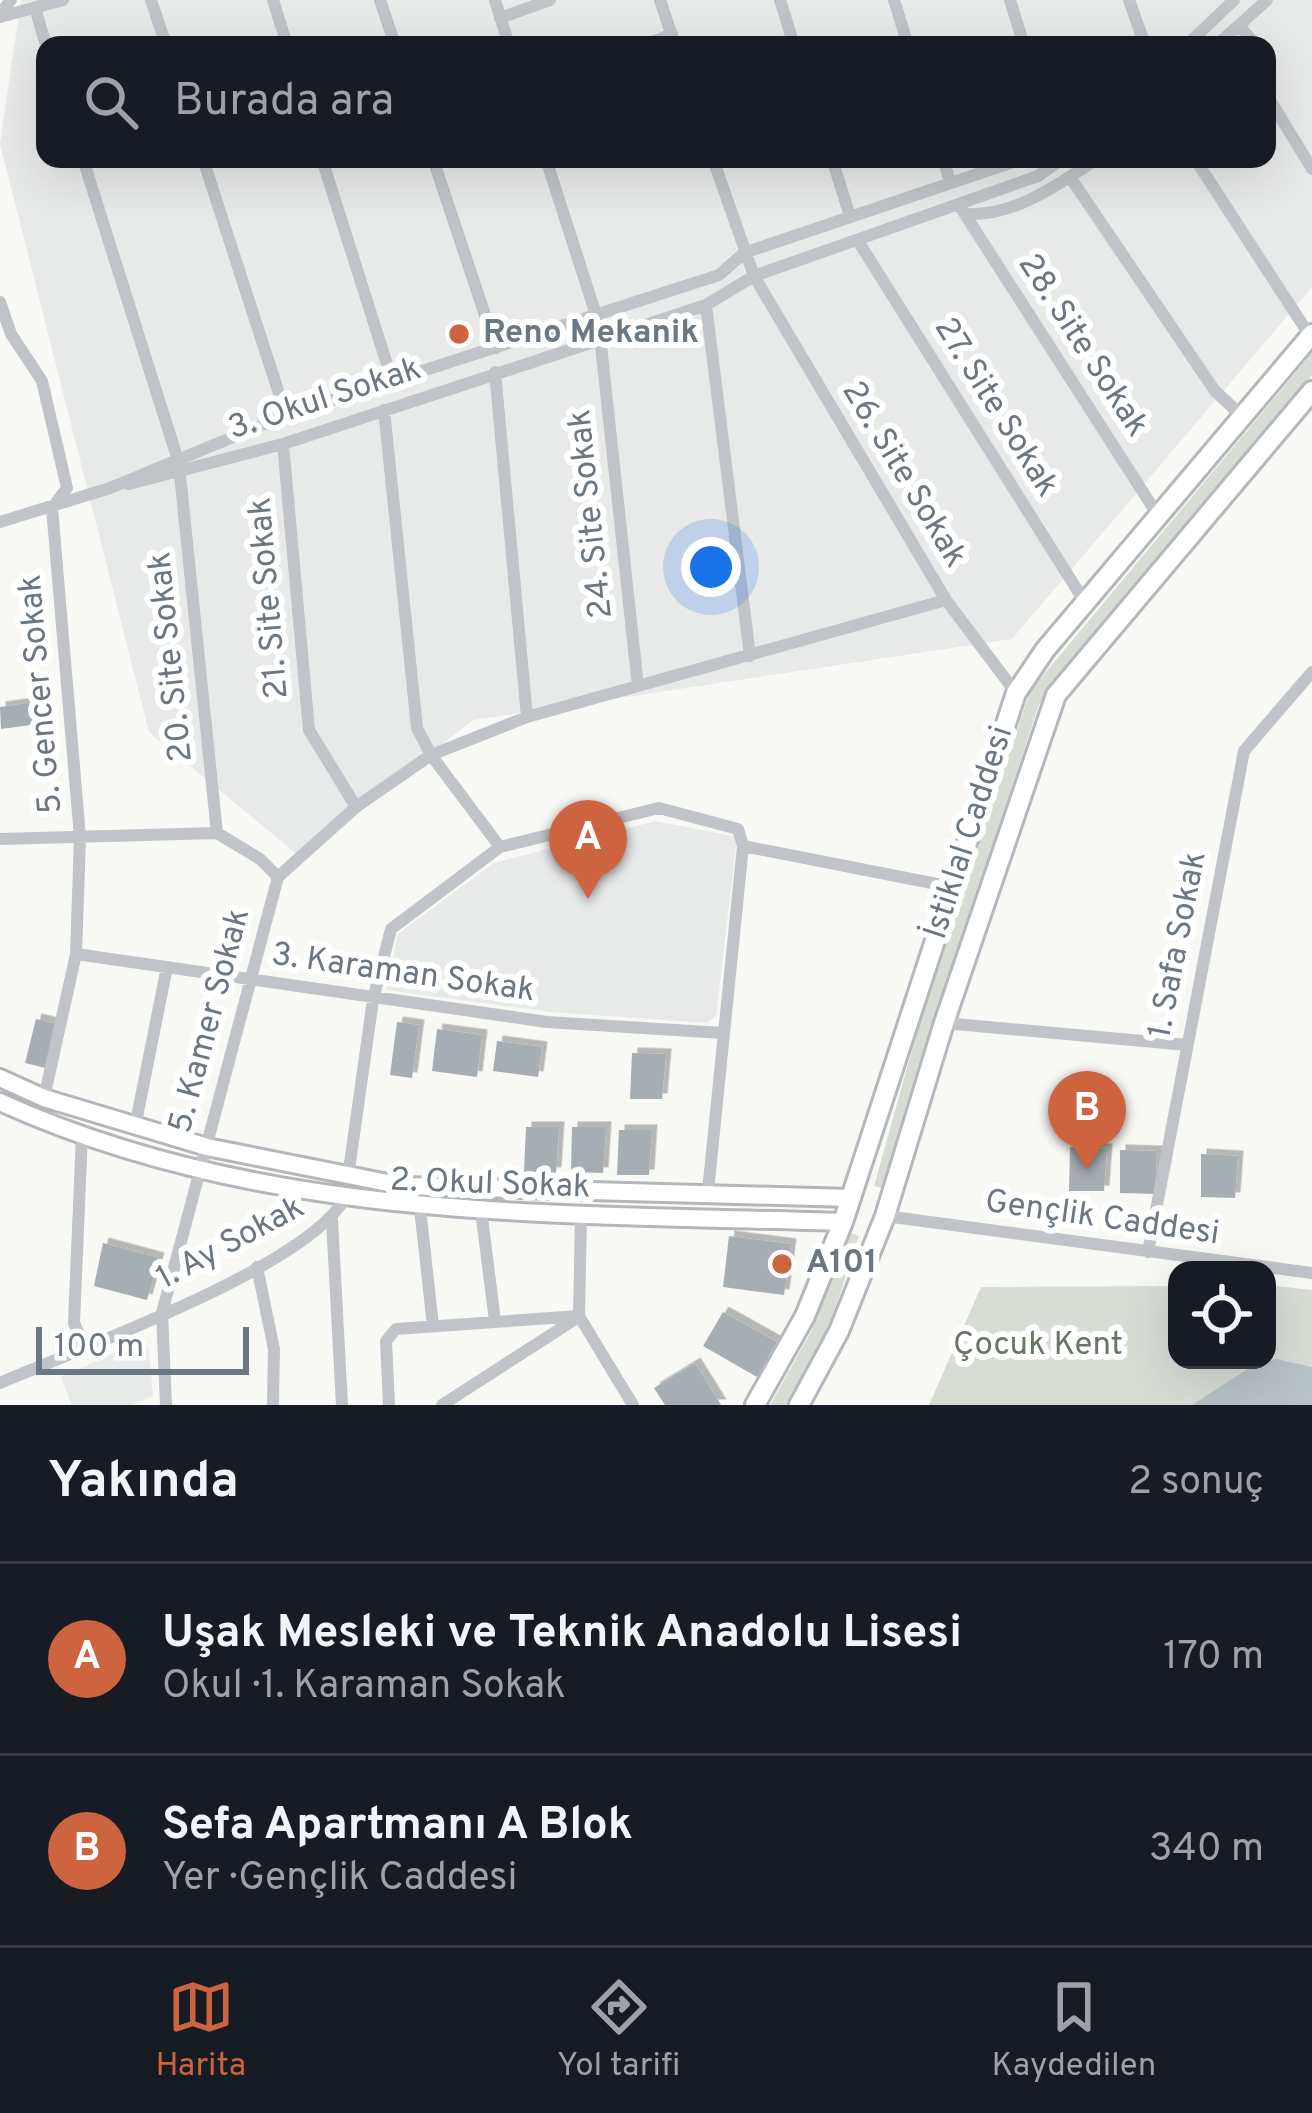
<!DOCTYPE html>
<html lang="tr">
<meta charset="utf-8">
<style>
:root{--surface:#171b24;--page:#242831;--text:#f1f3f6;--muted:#9ea1a6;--line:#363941;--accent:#ce643f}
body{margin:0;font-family:Overpass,sans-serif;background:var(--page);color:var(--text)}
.controls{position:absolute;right:36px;bottom:36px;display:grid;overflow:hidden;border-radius:24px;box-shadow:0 12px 48px #0002}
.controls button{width:108px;height:108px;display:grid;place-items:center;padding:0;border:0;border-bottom:3px solid var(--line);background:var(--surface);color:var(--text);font:60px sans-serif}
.scale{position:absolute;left:36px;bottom:30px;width:213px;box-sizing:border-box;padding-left:12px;border:6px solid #6b7783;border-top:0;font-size:33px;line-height:42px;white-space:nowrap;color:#6b7783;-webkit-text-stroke:9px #fff;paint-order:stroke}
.you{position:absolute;left:711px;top:567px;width:42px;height:42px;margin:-30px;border:9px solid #fff;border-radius:50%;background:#1a73e8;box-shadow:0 0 0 18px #1a73e833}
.badge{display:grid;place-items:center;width:78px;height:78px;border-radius:50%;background:var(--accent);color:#fff;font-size:39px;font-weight:700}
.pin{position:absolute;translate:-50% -99px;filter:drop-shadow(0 3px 6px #0008)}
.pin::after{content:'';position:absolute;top:63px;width:42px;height:36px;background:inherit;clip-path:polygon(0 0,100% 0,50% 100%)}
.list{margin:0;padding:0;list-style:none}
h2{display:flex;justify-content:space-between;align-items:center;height:156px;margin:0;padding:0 48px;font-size:51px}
h2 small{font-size:39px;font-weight:400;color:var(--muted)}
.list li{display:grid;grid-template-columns:78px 1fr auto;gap:36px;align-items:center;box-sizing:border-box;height:192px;padding:0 48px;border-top:3px solid var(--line)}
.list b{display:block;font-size:45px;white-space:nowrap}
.list p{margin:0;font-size:39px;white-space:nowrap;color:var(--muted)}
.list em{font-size:39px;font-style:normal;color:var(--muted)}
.icon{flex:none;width:66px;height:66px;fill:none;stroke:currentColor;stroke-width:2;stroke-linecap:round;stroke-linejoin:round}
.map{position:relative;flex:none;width:1312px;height:1405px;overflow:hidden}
.search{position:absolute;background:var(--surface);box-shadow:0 12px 48px #0002;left:36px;right:36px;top:36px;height:132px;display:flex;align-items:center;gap:30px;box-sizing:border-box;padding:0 42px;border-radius:24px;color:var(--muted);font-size:45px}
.sheet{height:540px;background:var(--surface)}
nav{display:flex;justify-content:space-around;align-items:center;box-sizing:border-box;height:168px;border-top:3px solid var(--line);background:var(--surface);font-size:33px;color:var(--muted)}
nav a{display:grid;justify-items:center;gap:6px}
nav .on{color:var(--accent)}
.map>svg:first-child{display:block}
</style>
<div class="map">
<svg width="1312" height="1405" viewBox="0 0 1312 1405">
<defs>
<filter id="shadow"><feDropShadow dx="5.5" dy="-5.5" stdDeviation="0" flood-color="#0004"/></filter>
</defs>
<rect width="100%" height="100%" fill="#f8f8f5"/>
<path fill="#e8e9e9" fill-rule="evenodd" d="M21,0h1291v287l-300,352 -539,81 -175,135 -149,-123 -149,-588zM45,45h1222v114h-1222z
M656,821l81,16 -21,179 -9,7 -157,-11 -164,-22 12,-56 96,-71z
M139,1342l10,8 4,46 -21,9h-60l-11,-28z"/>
<path fill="#d7dcd5" d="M1312,353v22l-273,329 -157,484 -8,-2 44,-157 112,-338z
M851,1233l8,3 -31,94 -41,75h-17l41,-73z
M1267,1285l45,5v115h-383l52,-118 196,-1v74h90z"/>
<path fill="#b8c2c6" d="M1276,1359l36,8v38h-120l63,-41z"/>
<path fill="#a6adb3" filter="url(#shadow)" d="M42,701l3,22 -44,6 -1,-22z
M36,1019l21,5 -11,44 -21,-5z
M397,1022l22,3 -7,53 -22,-3z
M437,1029l45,6 -5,42 -45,-6z
M497,1041l45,6 -4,30 -45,-6z
M632,1053l34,1 -4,45h-32z
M526,1127h33l-3,46 -32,-1z
M572,1127h34l-3,46 -32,-1z
M619,1130h33l-3,45h-32z
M1070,1147l37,2 -3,42h-35z
M1120,1150l37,1 -2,43 -35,-1z
M1201,1154l37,2 -3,42 -34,-1z
M729,1236l62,8 -7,51 -61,-8z
M103,1243l56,15 -12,42 -53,-14z
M723,1312l54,30 -20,35 -54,-31z
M695,1363l26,42h-56l-11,-17z"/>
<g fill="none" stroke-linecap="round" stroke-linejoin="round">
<defs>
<path id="secondary" d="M0,1078l44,20 163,49 196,39 448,12
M0,1102c265,121 559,111 843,120"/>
<path id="primary" d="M755,1405l50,-89 38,-94 173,-529 29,-43 267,-316
M799,1405l40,-74 46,-115 59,-193 112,-328 256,-304"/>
</defs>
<use href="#secondary" stroke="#b3b7bb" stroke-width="22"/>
<use href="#primary" stroke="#b4b7bb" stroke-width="24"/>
<path stroke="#c0c3c7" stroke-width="12" d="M151,0l15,45
M273,0l14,45
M380,0l15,45
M495,0l14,45
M660,0l15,45
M780,0l14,45
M894,0l14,45
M1010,0l14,45
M1129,0l16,45
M35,8l11,37
M0,14l11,-14
M0,17l63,-17
M500,18l50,-18
M1240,27l16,18
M645,45l27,-11
M1187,45l47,-45
M1217,45l50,-45
M1267,95l45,74
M83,159l94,298
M203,159l83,256
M322,159l70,221
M433,159l63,189
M546,159l51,159
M713,159l41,117 192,324 70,93
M832,159l18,57
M943,159l7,23
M1195,159l115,177
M1070,177l145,214 27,25
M959,205l200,312
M965,214c49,3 92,-29 132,-55
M858,241l228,363
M0,302l11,32 31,47 25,107 -15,20 28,329 -4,117 -32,144
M706,305l44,351
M600,337l38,349
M495,372l32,345
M384,410l33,318 14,27 69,92
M283,444l26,286 47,77
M180,475l37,358
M129,484l154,-40 423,-139 48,-29 284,-100 24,-17
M0,522l110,-34 176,-73 433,-140 25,-22 278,-94
M0,839l217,-6 43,26 18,18
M76,954l471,68 176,11
M944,1023l243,22
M135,1127l32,-160
M82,1134l-8,189 10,23
M348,1177l25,-177 18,-71 109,-82 159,-39 79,21 5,17 209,41
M708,1191l35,-345
M420,1208l13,118
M481,1210l14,111
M581,1216l-2,100 54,89
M885,1216l427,57
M332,1220l10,185
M1148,1252l96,-501 68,-79
M257,1267l17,82 -1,56
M0,1383c80,-35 306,-115 345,-185
M166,1405l-4,-92 116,-436 78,-70 75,-52 96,-38 419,-117
M389,1405l-3,-64 10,-12 183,-13
M442,1405l135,-87"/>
<use href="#secondary" stroke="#fff" stroke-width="16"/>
<use href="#primary" stroke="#fff" stroke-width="18"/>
</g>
<g fill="#ce643f" stroke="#fff" stroke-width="4.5">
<circle cx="459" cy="334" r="12"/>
<circle cx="782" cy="1264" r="12"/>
</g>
<g text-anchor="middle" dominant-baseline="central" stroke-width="12" stroke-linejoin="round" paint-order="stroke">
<g font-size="33" font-weight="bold" fill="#6b7783" stroke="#fff" text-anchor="start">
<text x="483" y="334">Reno Mekanik</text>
<text x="806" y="1264">A101</text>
</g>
<g font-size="33" fill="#6b7783" stroke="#fff">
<text transform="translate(1082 346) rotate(57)">28. Site Sokak</text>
<text transform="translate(325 400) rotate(-18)">3. Okul Sokak</text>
<text transform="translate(995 408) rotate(58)">27. Site Sokak</text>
<text transform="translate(903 475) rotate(59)">26. Site Sokak</text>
<text transform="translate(592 514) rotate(-96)">24. Site Sokak</text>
<text transform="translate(270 598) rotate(-95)">21. Site Sokak</text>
<text transform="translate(172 657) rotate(-96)">20. Site Sokak</text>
<text transform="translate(42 694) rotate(-95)">5. Gencer Sokak</text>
<text transform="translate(970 833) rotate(-72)">İstiklal Caddesi</text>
<text transform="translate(1179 945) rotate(-79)">1. Safa Sokak</text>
<text transform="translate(403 974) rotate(8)">3. Karaman Sokak</text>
<text transform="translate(211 1021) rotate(-75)">5. Kamer Sokak</text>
<text transform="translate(490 1185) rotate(2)">2. Okul Sokak</text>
<text transform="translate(1102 1219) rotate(8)">Gençlik Caddesi</text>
<text transform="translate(231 1244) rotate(-28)">1. Ay Sokak</text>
</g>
<g font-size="33" fill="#677665" stroke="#fff">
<text x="1038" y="1346">Çocuk Kent</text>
</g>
</g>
</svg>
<div class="controls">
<button><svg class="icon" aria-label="locate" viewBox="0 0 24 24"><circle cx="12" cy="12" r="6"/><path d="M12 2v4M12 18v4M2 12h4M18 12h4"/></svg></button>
</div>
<div class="scale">100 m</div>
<div class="you"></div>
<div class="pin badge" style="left:588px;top:899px">A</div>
<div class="pin badge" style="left:1087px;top:1170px">B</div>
<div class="search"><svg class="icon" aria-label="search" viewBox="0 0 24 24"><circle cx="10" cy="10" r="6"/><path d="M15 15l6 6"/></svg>Burada ara</div>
</div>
<section class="sheet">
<h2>Yakında<small>2 sonuç</small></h2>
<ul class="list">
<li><span class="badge">A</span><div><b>Uşak Mesleki ve Teknik Anadolu Lisesi</b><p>Okul · 1. Karaman Sokak</p></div><em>170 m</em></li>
<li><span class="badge">B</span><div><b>Sefa Apartmanı A Blok</b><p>Yer · Gençlik Caddesi</p></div><em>340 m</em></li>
</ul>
</section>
<nav>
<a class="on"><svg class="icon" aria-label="map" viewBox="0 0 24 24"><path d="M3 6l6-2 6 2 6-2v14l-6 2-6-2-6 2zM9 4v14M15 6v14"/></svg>Harita</a>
<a><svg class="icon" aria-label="directions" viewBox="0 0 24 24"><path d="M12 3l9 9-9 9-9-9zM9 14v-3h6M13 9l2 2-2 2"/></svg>Yol tarifi</a>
<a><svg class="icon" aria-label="saved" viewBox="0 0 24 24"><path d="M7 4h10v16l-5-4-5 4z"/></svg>Kaydedilen</a>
</nav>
